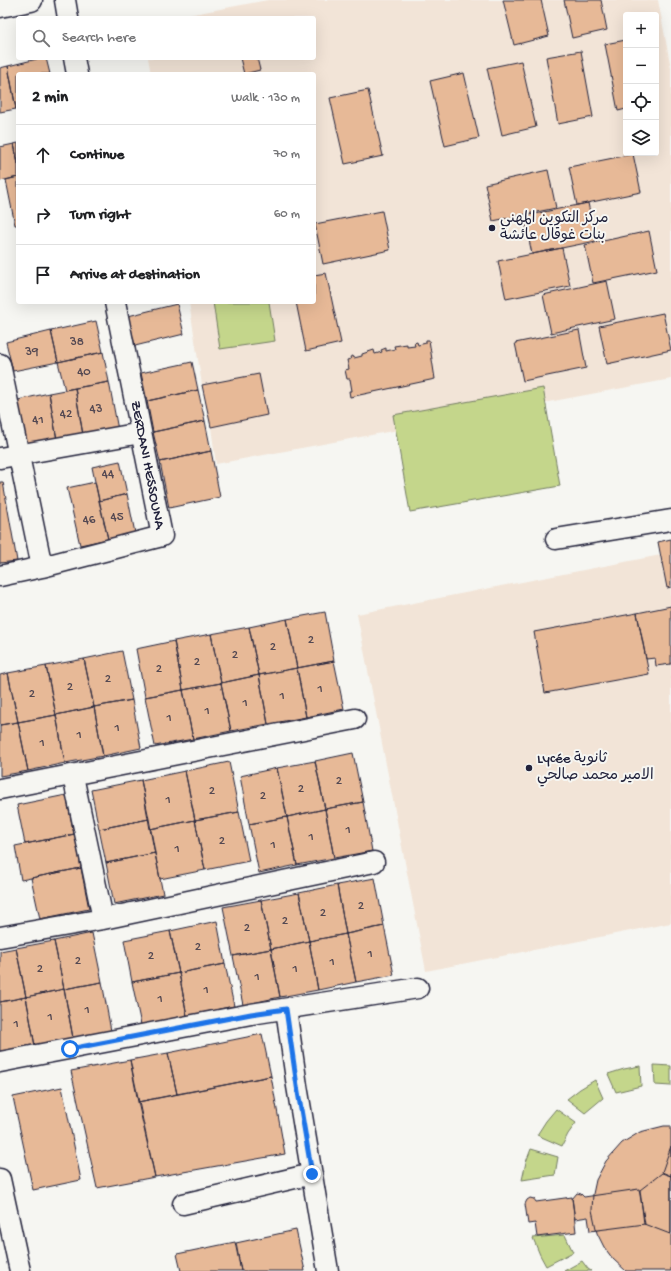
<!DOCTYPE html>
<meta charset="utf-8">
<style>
:root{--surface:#fff;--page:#f6f6f6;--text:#202124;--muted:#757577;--line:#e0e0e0}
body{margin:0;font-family:"Gochi Hand","Playpen Sans Arabic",sans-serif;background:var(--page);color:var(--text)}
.controls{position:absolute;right:12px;top:12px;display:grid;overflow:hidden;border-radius:4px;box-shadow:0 4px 16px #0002}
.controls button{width:36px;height:36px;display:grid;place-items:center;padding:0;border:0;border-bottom:1px solid var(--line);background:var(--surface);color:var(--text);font:20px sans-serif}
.stop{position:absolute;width:12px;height:12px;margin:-9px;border:3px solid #1a73e8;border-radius:50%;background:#fff}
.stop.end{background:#1a73e8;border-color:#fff;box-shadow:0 1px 4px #0008}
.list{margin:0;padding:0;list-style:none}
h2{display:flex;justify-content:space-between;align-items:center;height:52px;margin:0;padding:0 16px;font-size:17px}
h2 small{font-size:13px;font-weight:400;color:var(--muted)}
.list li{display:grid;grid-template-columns:26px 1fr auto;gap:12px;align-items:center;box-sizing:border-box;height:60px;padding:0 16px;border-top:1px solid var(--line)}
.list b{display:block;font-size:15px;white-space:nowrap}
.list em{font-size:13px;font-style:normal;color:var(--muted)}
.icon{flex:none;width:22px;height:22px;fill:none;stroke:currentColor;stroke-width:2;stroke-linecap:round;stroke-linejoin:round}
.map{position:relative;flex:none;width:671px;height:1271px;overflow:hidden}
.search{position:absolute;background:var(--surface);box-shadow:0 4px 16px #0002;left:16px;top:16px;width:300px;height:44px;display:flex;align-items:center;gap:10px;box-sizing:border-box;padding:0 14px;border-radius:4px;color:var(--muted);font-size:15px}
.panel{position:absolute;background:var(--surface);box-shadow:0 4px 16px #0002;left:16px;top:72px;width:300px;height:232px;border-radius:4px}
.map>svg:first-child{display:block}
</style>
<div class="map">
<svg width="671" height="1271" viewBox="0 0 671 1271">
<rect width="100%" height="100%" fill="#f6f6f2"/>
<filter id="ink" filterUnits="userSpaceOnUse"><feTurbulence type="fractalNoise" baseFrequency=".025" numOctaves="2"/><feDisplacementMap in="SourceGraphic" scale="8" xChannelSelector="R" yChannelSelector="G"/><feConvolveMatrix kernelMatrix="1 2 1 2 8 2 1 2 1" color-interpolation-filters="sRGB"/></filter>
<g filter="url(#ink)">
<path fill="#f2e4d7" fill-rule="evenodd" d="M268,0h390l13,68v311l-455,85 -5,-37 -9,-42 -13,-83h125v-228h-163l-3,-16h166v-40h-141zM626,15h30v138h-30z
M671,553v370l-245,48 -69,-357z"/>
<path fill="#c4d68b" stroke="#737c63" d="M213,302h56l6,39 -55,8z
M543,388l17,98 -150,26 -17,-97z
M654,1065l17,1v20l-16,-1z
M640,1066l1,20 -25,6 -8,-18 16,-5z
M595,1080l8,18 -18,15 -18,-14 13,-10z
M556,1109l20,14 -8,11 -6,12 -25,-11 9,-14z
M531,1149l27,8 -3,18 -33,5 4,-18z
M565,1235l8,17 -27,14 -6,-11 -7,-17z
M582,1261l6,8 3,2h-27z"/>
<path fill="#e7b997" stroke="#22223b" d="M503,0h38l8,36 -35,9z
M564,0h37l6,30 -35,8z
M626,40v69l-8,2 -13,-67z
M581,51l12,66 -35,7 -12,-67z
M41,58h5l4,16h-32v35h-2l-8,-43z
M240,58h17l3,12 -16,4z
M521,61l15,66 -34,8 -15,-67z
M8,66l8,43 -16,3v-44z
M464,73l15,65 -34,8 -15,-65z
M368,90l15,66 -38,8 -15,-66z
M18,143v21l-4,-20z
M14,144l4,20v13l-18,4v-34z
M633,154l8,38 -64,13 -8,-38z
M548,170l8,38 -63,13 -8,-37z
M18,177v48h-3l-9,-45z
M588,203l8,38 -64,13 -8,-38z
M382,211l8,39 -67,14 -8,-40z
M649,231l8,39 -64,13 -8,-38z
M562,248l8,38 -64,13 -8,-38z
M326,273l15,70 -35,8 -10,-49h18v-27z
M607,281l8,38 -64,14 -8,-38z
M177,304l7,30 -49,12 -7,-30z
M663,313l8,37 -64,14 -8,-38z
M96,321l7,31 -45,10 -7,-31z
M579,330l7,38 -63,13 -8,-38z
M51,331l7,31 -45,9 -7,-29z
M426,340h3l6,39 -85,18 -1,-6h3l-2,-12h-3l-2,-9 4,-1 -2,-9 4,-1 -1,-2 3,-1 1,2 8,-2v-2l12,-4 1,4 7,-2 -1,-2 5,-2v3l9,-2 -1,-3 13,-2v3l8,-1 -1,-3 3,-1 1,3 8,-2z
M103,352l6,30 -44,8 -7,-28z
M192,362l6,28 -51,11 -6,-28z
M259,374l8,41 -56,12 -9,-42z
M109,382l9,48 -35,5 -8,-47z
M75,388l8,47 -26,5 -8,-47z
M198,390l7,31 -52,11 -6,-31z
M49,393l8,47 -31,5 -8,-45z
M205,421l6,30 -51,11 -7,-30z
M211,451l9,46 -51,11 -9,-46z
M120,461l7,33 -28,7 -7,-34z
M0,482h3l14,79 -17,2z
M95,482l13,57 -28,6 -13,-57z
M127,494l8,39 -27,6 -9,-38z
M671,539v48l-4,1 -9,-46z
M671,606v58l-15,2 -1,-8 -9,1 -9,-46z
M325,612l9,49 -37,7 -10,-49z
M637,613l12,61 -104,19 -11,-61z
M287,619l10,49 -38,7 -10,-48z
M249,627l10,48 -38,8 -10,-49z
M211,634l10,49 -38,7 -9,-49z
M174,641l9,49 -38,7 -9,-48z
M122,651l10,49 -38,7 -10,-48z
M84,659l10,48 -38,8 -10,-49z
M334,661l10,48 -38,8 -9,-49z
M46,666l10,49 -38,7 -10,-49z
M297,668l9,49 -38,7 -9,-49z
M8,673l10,49 -18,3v-50z
M259,675l9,49 -37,7 -10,-48z
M221,683l10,48 -38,8 -10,-49z
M183,690l10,49 -38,7 -10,-49z
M132,700l9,48 -38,8 -9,-49z
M94,707l9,49 -38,7 -9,-48z
M56,715l9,48 -37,8 -10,-49z
M18,722l10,49 -28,5v-51z
M353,753l10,49 -38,7 -10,-48z
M315,761l10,48 -38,8 -10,-49z
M229,762l10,50 -44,8 -10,-49z
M277,768l10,49 -38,7 -9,-48z
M185,771l10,49 -45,9 -9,-49z
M141,780l8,39 -50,10 -8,-39z
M66,795l8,39 -49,10 -8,-39z
M363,802l9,49 -38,7 -9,-49z
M325,809l9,49 -37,7 -10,-48z
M239,812l10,49 -44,9 -10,-50z
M287,817l10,48 -38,8 -10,-49z
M149,819l6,34 -49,10 -7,-34z
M195,820l10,50 -45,9 -10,-50z
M75,834l6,34 -60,12 -6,-34z
M155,853l8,41 -49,10 -8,-41z
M81,868l8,41 -49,10 -9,-41z
M375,878l9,48 -38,8 -9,-49z
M337,885l9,49 -37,7 -10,-48z
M299,893l10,48 -38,8 -10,-49z
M261,900l10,49 -38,7 -10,-49z
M217,921l8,43 -46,9 -9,-42z
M384,926l10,49 -38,7 -10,-48z
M170,931l9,42 -47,9 -8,-42z
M92,933l10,49 -38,7 -10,-48z
M346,934l10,48 -38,8 -9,-49z
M54,941l10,48 -38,8 -10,-49z
M309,941l9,49 -38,7 -9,-48z
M16,948l10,49 -26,5v-51z
M271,949l9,48 -37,8 -10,-49z
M225,964l9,42 -47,10 -8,-43z
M179,973l8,43 -46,9 -9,-43z
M102,982l9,49 -38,7 -9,-49z
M64,989l9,49 -38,8 -9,-49z
M26,997l9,49 -35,6v-50z
M262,1034l9,42 -94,18 -9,-41z
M168,1053l9,41 -39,8 -8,-42z
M130,1060l25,117 -58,11 -26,-117z
M271,1076l14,78 -130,23 -17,-75z
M62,1087l19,93 -48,10 -20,-93z
M664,1126h7v145h-45l-13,-12 -9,-12 -7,-14 -5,-23 1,-16 3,-14 10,-19 16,-18 18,-11z
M671,1146v30l-9,-4z
M662,1173l9,3v57l-1,1 -26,-10 -4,-34z
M639,1189l6,35 -55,7 -2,-14 -13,2 -3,-20 5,-6 4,1 3,3z
M572,1197l4,35 -39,5 -2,-14 -7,1 -3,-20 2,-4 3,-2 4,1 2,3z
M296,1230l9,41h-64l-5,-28z
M235,1242l6,29h-60l-4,-17z"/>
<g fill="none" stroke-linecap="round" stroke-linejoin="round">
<defs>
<path id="minor" d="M65,0l3,18
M74,58l3,16
M0,364l42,203
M0,458l141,-25
M556,539l115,-19
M0,576l42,-9 120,-31 -47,-234
M73,776l30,143
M0,789l355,-70
M0,937l103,-18 271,-57
M286,1009l11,77 31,185
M0,1062l251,-48 167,-26
M0,1179l20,92
M183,1204l129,-30"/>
<path id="tertiary" d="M0,6l31,-6"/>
</defs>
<use href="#minor" stroke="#22223b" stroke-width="23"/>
<use href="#tertiary" stroke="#22223b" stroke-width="25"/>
<use href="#minor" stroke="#f6f6f2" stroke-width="20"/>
<use href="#tertiary" stroke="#f6f6f2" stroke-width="22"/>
</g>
</g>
<g fill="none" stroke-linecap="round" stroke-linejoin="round" filter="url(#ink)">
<path stroke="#1a73e8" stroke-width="5" d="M70,1049l181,-35 35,-5 11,77 15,88"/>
</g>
<g fill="#22223b" stroke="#f6f6f2" stroke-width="1.5">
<circle cx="492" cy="228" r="4"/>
<circle cx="529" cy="768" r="4"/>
</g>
<g text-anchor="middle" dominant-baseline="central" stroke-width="4" stroke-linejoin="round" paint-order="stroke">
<g font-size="13" fill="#534852">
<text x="77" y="342">38</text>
<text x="32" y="352">39</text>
<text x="84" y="372">40</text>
<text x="96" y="409">43</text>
<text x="66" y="414">42</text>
<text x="38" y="420">41</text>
<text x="108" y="474">44</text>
<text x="117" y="517">45</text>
<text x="89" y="520">46</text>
<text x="311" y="640">2</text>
<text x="273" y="647">2</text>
<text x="235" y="655">2</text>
<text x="197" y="662">2</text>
<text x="159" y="669">2</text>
<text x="108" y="679">2</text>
<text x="70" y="687">2</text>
<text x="320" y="689">1</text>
<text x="32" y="694">2</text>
<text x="282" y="696">1</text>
<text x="245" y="703">1</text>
<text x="207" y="711">1</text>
<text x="169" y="718">1</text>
<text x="117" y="728">1</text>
<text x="79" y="735">1</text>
<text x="42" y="743">1</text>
<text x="339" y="781">2</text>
<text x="301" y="789">2</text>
<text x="212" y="791">2</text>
<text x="263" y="796">2</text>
<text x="168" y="800">1</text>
<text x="348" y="830">1</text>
<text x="311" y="837">1</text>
<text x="222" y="841">2</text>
<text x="273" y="845">1</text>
<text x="177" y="849">1</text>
<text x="361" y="906">2</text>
<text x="323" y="913">2</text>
<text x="285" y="921">2</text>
<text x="247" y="928">2</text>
<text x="198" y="947">2</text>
<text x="370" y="954">1</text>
<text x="151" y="956">2</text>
<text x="78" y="961">2</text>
<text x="332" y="962">1</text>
<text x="40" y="969">2</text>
<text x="295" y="969">1</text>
<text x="257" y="977">1</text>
<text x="206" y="990">1</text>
<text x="160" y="999">1</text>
<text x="87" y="1010">1</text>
<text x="50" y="1017">1</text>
<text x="16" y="1024">1</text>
</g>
<g font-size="15" fill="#22223b" stroke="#f6f6f2" text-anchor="start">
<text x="500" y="219">مركز التكوين المهني<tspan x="500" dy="17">بنات غوقال عائشة</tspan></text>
<text x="537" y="759">Lycée ثانوية<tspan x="537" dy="17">الامير محمد صالحي</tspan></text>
</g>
<g font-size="15" fill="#22223b" stroke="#f6f6f2">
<text transform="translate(147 465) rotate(79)">ZERDANI HESSOUNA</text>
</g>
</g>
</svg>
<div class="controls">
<button>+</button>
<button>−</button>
<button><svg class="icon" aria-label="locate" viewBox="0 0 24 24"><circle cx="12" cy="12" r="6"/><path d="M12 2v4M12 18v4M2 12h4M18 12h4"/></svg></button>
<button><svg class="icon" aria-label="layers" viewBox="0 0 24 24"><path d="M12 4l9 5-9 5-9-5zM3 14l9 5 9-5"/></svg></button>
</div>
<div class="stop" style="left:70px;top:1049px"></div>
<div class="stop end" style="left:312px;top:1174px"></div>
<div class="search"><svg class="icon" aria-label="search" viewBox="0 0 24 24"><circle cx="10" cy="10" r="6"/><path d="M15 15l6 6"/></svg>Search here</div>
<section class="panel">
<h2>2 min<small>Walk · 130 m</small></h2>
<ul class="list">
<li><svg class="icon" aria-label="ahead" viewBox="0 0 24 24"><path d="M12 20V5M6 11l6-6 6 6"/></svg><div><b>Continue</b></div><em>70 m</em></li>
<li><svg class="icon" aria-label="right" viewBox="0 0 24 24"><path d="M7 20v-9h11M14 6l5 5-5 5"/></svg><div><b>Turn right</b></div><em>60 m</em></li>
<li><svg class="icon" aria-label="arrive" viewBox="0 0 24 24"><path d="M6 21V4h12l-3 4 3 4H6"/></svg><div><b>Arrive at destination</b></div></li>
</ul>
</section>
</div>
